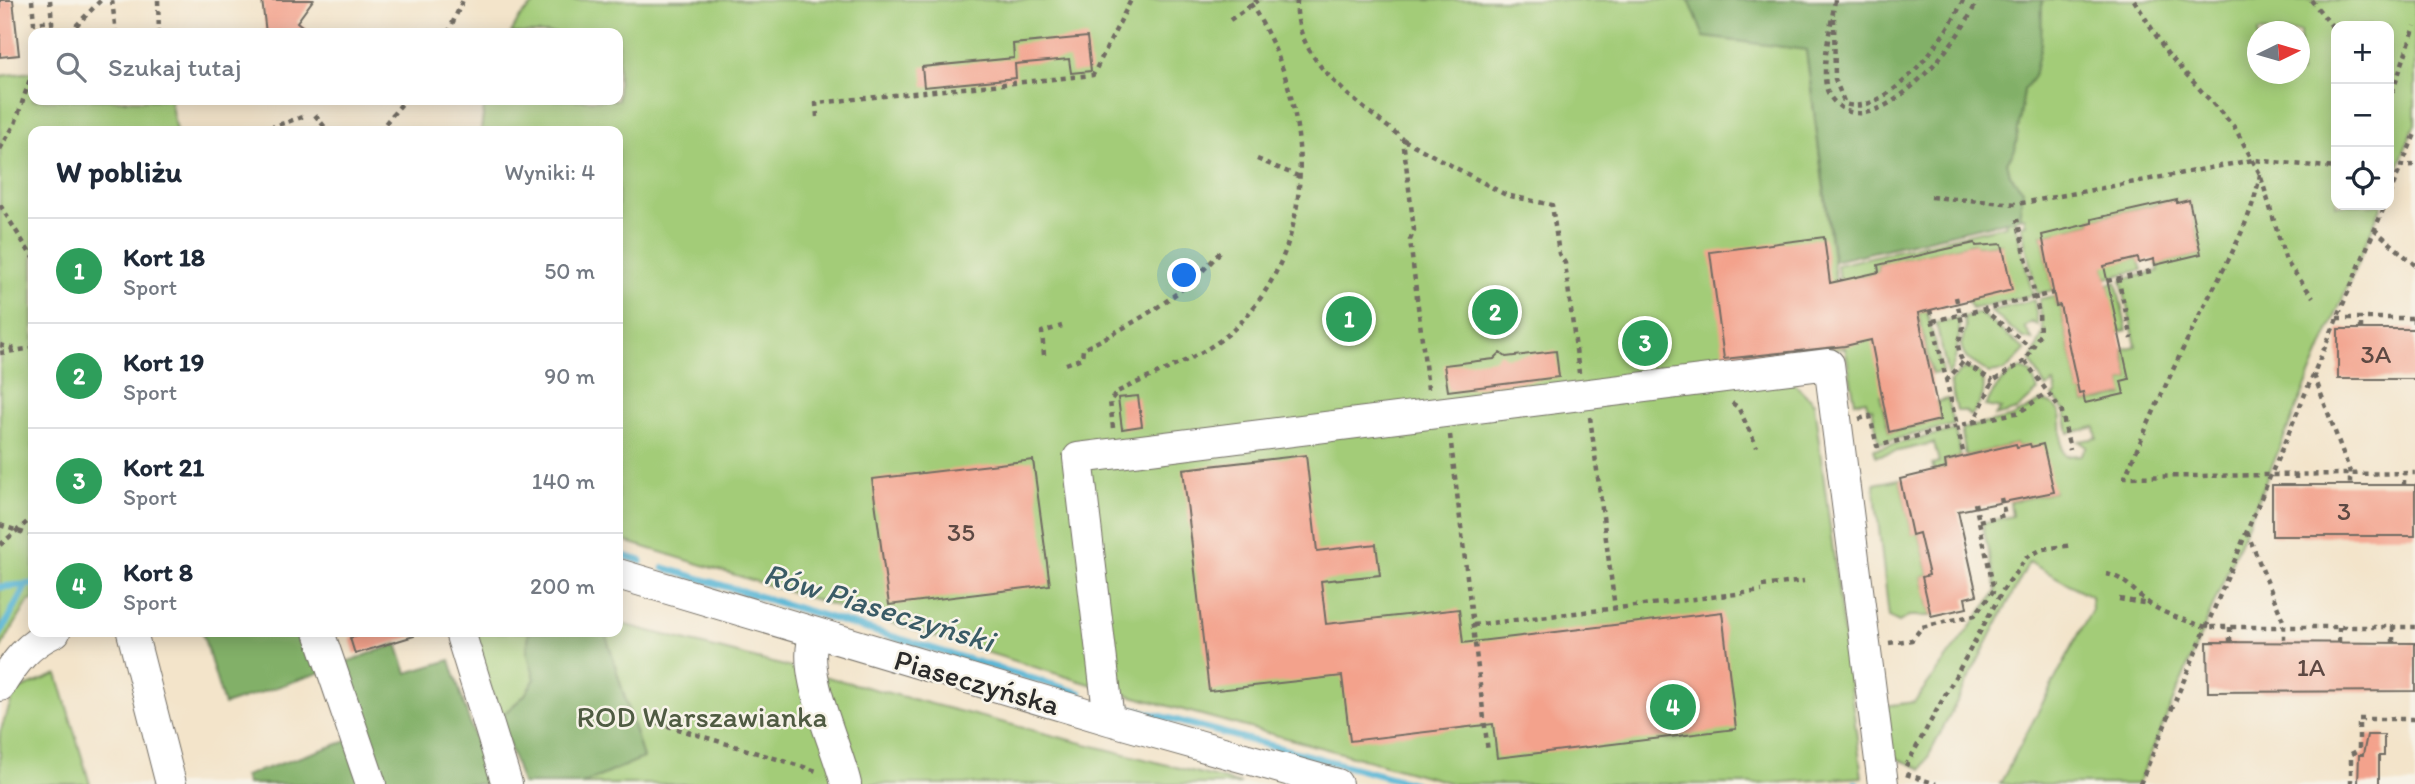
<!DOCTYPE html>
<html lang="pl">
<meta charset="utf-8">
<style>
:root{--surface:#fff;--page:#f2f2f3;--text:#1f2937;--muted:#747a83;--line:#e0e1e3;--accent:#d93025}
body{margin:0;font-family:Itim,sans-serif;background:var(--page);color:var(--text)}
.controls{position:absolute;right:21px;top:21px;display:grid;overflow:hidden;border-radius:14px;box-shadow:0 4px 18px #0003}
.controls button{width:63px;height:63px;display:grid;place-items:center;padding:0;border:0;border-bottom:2px solid var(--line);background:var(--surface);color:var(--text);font:35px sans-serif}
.compass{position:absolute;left:2247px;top:21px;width:63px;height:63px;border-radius:50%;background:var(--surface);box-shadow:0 4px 18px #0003;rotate:85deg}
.you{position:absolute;left:1185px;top:276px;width:24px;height:24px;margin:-18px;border:5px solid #fff;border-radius:50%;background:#1a73e8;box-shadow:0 0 0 10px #1a73e833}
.badge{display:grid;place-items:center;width:46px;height:46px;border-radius:50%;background:var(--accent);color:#fff;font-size:23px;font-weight:700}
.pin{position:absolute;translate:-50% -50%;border:4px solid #fff;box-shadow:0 2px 7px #0006}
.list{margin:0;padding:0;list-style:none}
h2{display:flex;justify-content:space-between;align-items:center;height:91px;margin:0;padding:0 28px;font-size:30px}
h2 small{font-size:23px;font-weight:400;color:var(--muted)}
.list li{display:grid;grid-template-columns:46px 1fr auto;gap:21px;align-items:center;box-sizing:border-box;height:105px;padding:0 28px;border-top:2px solid var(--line)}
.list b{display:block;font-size:26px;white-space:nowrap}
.list p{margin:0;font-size:23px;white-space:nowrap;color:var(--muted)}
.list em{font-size:23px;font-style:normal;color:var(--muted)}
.icon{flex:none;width:38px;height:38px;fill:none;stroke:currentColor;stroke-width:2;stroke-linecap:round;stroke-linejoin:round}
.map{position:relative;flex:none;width:2415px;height:784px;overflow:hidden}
.search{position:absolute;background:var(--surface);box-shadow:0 4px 18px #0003;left:28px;top:28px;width:595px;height:77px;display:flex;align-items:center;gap:18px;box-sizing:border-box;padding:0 24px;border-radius:14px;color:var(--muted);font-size:26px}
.panel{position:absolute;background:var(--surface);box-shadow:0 4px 18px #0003;left:28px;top:126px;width:595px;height:511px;border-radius:14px}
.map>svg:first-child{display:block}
</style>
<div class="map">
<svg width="2415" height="784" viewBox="0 0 2415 784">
<rect width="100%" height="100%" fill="#f7f3e8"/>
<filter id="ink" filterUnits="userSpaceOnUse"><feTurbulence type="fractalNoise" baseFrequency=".0143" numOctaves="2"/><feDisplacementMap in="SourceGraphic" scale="14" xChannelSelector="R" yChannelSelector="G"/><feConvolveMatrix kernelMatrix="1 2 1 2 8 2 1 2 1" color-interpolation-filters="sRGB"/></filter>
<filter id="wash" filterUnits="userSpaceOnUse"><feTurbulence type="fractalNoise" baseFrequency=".00686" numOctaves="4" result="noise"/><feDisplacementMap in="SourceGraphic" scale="28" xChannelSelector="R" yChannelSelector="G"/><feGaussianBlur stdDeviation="1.57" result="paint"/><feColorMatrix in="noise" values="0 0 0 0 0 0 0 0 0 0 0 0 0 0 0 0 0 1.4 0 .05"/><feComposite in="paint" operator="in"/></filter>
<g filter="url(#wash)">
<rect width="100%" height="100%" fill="#f3e4ca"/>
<path fill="#a3cc78" stroke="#677c52" stroke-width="2" fill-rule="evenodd" d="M539,0h1302l-39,19 42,328 3,-6 -10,-76 169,-40 -1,-4 9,-2 19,76 -62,14 -3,-9 33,-56 -25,2 -2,-3 -96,22 1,7 -22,5 29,117 -6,1 9,37 51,-12 -4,-18 12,-3 6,26 -75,18 -7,-35 -4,1 -2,-9 -11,2 -10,-54 -95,12 39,18 25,25 48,374 -105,7h-302l-349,-95 -488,-150v-408h-137l4,-31h133v-67h-107l9,-16z
M2042,0h373v124l-26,66v-164h-53v179h46l-244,579h-138l92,-175 -1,-13 -62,-34 -107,207 -33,-14 -5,-49 30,-4 83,-111 -15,-68 30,-7 -2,-14 44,-10 -24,-47 -13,2 -1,-3 -50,12 -5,-27 52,-12 29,-16c32,5 12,38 23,55l16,-1 6,-8 -8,-6 18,-3 -2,-11 -26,6 -4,-21 -12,-16 3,-2 -2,-11 -8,5 -15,-26 12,-30 -4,-33 15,-3 2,10 4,-1 19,87h4l2,11 38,-8 -2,-14 8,-2 -6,-30 13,-3 -15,-66 38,-9 -2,-7 44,-10 -12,-54 -12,3 -1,-3 -84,19v4l-50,12 11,55 -16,4 -16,-69 5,-1 -2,-7 -5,1 4,-28 -13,-15 -3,-13 8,-12 9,-60 10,-14 7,-32zM2258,32h42v42h-42z
M33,72v28h137l6,31h-143v469l-4,1 -29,48v-573z
M2138,258l4,12 -36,8 -3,-15z
M2116,282l11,48 -12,3 -7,-49z
M2034,300l4,26 -6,-4 -7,5 8,13 -10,-2 -33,-27z
M1927,311l15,61 -10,2 -14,-61z
M1980,313l45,37 -20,21 -16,2 -23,-15 -3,-6 -2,-7 5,-18 -3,-10z
M1958,318c4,10 -2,48 -10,58l-12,-53z
M1964,368l14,4c12,15 3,31 -7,44l-6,-5h-8l-7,-29z
M2022,369l9,4 7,18 -21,19 -22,6 6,-7 -16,-3c9,-16 19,-33 37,-37z
M1955,430l6,27 -16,4 1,7 -12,3 -2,-7 7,-2 -5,-19 -58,13 -2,-7z
M1900,479l12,55 7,-1 10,42 -7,2 9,39h-22l-10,6 -10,-5 -15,-133z
M618,623l623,161h-659l61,-26 -38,-126h13z
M471,632h58l-2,19 8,28 -11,17 -24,21z
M57,674l33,110h-90v-52l15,-41z"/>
<path fill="#82b068" stroke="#566e4a" stroke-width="2" d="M1689,0h353l-1,44 -7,32 -10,14 -9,60 -8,12 3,13 13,15 -4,28 -185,43 -28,-211 -102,-13z
M202,632h109l14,39 -101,34z
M529,632h76l38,126 -61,26h-60l-22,-67 24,-21 11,-17 -8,-28z
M397,644l10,29 43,-13 39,124h-105l-41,-121z
M350,740l13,44h-116l-3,-8z"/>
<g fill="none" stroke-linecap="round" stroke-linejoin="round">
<path stroke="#56b5d5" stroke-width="7" d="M618,554l23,7
M664,568l416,125
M0,587l33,-3
M0,634l26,-49
M1118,705l296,79
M1855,784h1"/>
</g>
<g id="blocks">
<path fill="#f3a28c" d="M0,0h13l6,55 -19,2z
M262,0h51l-16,22 14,11h-45z
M1087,37l4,34 -20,2 -2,-14 -54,5 1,14 -92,9 -2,-20 92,-9 -1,-14z
M2177,200v3l12,-3 12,54 -46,11 -1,-6 -15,4 -1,-5 -34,8 25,113 -8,2 3,13 -39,9 -2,-11 -4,1 -19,-88 -4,1 -14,-71 50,-12v-4z
M1824,237l6,46 49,-11 -1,-7 69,-16 28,-6 1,3 26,-2 10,46 -94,23 22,107 -51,12 -18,-92 -26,6 -121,13 -14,-107z
M2338,329h77v50h-77z
M1556,351l3,26 -111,14 -4,-26 50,-6 6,-6 6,4z
M1138,396l4,30 -20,3 -4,-31z
M2016,444l1,3 13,-3 1,3 12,-3 11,48 -96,19 19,84 -12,3 2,10 -36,8 -9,-39 7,-2 -10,-42 -7,2 -12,-56 46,-11 -1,-7z
M1306,455l11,96 59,-7 4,31 -59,6 5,43 133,-15 4,34 259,-31 14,117 -239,29 -4,-34 -143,17 -8,-65 -133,15 -26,-222z
M1033,460l17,125 -161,20 -17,-126z
M2272,485h143v51h-143z
M370,632h44v4l-59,18 -5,-16z
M2207,642l208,1v48l-207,1z
M2367,735h17v21h-5v28h-21l1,-29h4z"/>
</g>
</g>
<g filter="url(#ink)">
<use href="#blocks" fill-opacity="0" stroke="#716c63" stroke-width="2"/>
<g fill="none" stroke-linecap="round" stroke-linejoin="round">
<defs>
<path id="minor" d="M618,574l491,146 228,64
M132,632l39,152
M319,632l52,152
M460,632l47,152
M815,634c-16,37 22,111 31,150
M0,686c15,-24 28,-42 55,-54
M1109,720l-31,-262 751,-94 54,420"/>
</defs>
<use href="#minor" stroke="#716c63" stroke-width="32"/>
<path stroke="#716c63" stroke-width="4.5" stroke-dasharray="5 5" stroke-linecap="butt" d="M32,0l2,23 18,-2
M50,0l3,33
M112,0l4,33
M158,0l1,33
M1297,0c-5,62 65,105 106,139l11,91 -4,10 18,149
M1835,0c-4,27 -13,59 -9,86 2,11 10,19 19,24 43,22 120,-75 132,-110
M2134,0l33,53 68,75 25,46 26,87 27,36
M2311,0l20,25 5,13
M1834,18l1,61 10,25c43,14 103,-69 118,-104
M1230,20l28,-20
M69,33l32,-33
M448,33l15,-33
M2389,102l26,-76
M315,115l13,16
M817,117l-1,-14 277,-28 38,-75
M234,126l16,5
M260,131l45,-15
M379,131l26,-31
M1404,140l102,55 46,10 7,49 6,9 14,110
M0,149l15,-25 18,-54
M1257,159l43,18
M2389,166l26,-1
M2260,174c-8,48 -37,95 -59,138 -27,54 -52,109 -76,165l290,-4
M2389,195l26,-61
M1931,197l86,7 236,-44 83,8
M0,205l33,53
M2374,229l41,36
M2118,278l14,61
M2107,281l44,-10
M1956,297l7,31 -5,17 2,11 3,6 30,19
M1983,309l48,39
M1930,310l34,146
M2337,318h78
M2414,318v11
M1933,321l120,-28
M2361,329v-11
M0,345l15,4
M0,353l33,-5
M1044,355l-2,-23 20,-6
M2025,361l37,51 8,38
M1066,364l16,-6 1,-9c52,-26 99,-52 137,-97
M2314,375l36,97v13
M1946,381l17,-19
M1732,403l6,4 19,40
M1590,417l25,191
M1859,419l11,-3 7,30 97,-24 19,-41 32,-20 15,-27 -1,-21 -22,-94
M1974,422l46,-10 26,-19
M1113,428l-3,-27 7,-9c40,-20 95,-37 125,-71 82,-88 70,-226 6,-321
M1450,435l38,317
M2296,474v11
M2404,485v-12
M1979,521l26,-6 -4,-17
M0,525l33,11
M2247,532l37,91v19
M0,545l33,-28
M2106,574c20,3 29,20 44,30 18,12 37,17 56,23h209
M1762,586l42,-5
M2119,599l30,5
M1473,625l289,-34
M2393,627v15
M2230,642v-15
M2339,642v-15
M1889,643l23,-3 10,-13 53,-12 19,-25 -19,-87
M648,720l169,51
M1906,766l97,-176 24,-33 16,-8 30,-4
M1906,774l30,10
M2140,784l245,-579
M2351,784v-30l8,-4v-31h56"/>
<use href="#minor" stroke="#fff" stroke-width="30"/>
</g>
</g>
<g text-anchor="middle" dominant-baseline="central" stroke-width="5" stroke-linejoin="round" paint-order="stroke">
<g font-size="26" fill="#5d4943">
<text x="2376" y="354">3A</text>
<text x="2344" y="511">3</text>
<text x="961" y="532">35</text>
<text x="2311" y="667">1A</text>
</g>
<g font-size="30" fill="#2b2b2b" stroke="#f7f3e8">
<text transform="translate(977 682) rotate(16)">Piaseczyńska</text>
</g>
<g font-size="30" fill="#4f5b42" stroke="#f7f3e8">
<text x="702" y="716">ROD Warszawianka</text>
</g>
<g font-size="32" font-style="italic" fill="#3a5b66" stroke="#f7f3e8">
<text transform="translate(879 607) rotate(17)">Rów Piaseczyński</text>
</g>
</g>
</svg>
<div class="controls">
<button>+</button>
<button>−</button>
<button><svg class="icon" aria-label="locate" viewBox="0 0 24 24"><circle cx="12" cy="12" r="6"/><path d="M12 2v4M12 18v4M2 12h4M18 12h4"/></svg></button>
</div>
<svg class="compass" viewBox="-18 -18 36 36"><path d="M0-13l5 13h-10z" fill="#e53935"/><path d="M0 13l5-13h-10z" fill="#747a83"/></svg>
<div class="you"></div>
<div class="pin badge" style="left:1349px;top:319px;background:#2e9e5b">1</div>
<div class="pin badge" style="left:1495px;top:312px;background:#2e9e5b">2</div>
<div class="pin badge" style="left:1645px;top:343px;background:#2e9e5b">3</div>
<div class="pin badge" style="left:1673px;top:707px;background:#2e9e5b">4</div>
<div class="search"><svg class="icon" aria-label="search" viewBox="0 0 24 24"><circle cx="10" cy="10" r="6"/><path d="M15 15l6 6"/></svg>Szukaj tutaj</div>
<section class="panel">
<h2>W pobliżu<small>Wyniki: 4</small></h2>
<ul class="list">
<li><span class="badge" style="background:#2e9e5b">1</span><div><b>Kort 18</b><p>Sport</p></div><em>50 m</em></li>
<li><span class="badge" style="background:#2e9e5b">2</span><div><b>Kort 19</b><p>Sport</p></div><em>90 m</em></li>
<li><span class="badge" style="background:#2e9e5b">3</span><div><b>Kort 21</b><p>Sport</p></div><em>140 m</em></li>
<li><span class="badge" style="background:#2e9e5b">4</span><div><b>Kort 8</b><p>Sport</p></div><em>200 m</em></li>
</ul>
</section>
</div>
